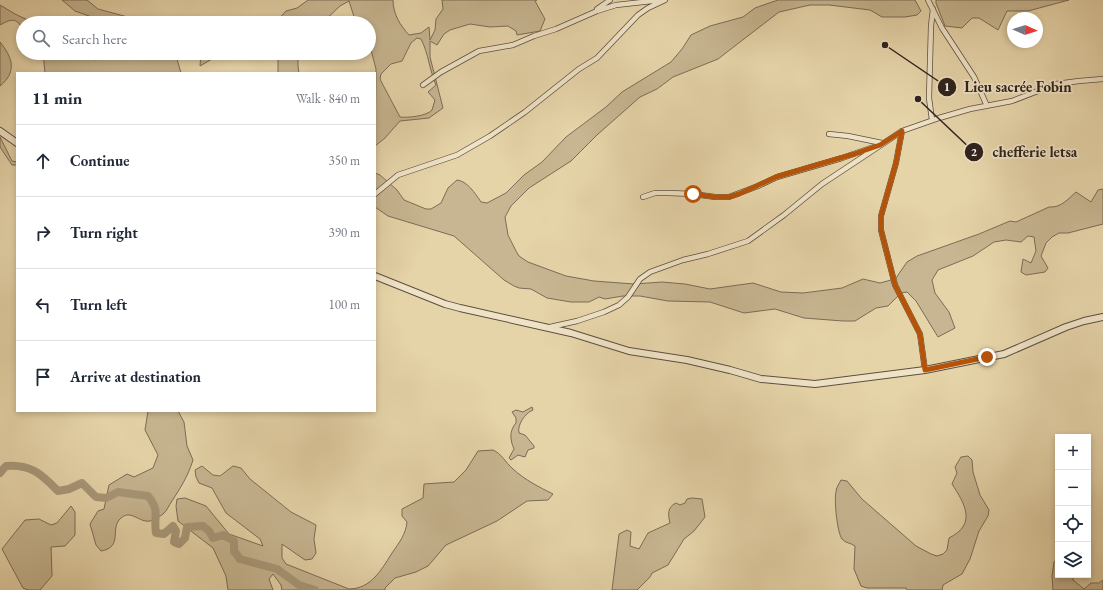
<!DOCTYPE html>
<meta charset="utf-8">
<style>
:root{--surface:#fff;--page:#f6f6f7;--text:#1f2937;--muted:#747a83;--line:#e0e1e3}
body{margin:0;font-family:"EB Garamond",serif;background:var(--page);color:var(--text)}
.controls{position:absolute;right:12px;bottom:12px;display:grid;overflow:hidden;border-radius:0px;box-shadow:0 2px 6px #0003}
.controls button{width:36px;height:36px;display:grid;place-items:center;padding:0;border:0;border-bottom:1px solid var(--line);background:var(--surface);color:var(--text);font:20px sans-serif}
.compass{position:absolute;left:1007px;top:12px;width:36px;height:36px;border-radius:50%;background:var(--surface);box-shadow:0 2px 6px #0003;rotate:93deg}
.stop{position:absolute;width:12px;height:12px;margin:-9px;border:3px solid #b45309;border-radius:50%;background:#fff}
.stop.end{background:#b45309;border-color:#fff;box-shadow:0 1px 4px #0008}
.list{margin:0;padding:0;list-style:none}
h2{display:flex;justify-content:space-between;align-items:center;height:52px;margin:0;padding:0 16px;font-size:17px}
h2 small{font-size:13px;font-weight:400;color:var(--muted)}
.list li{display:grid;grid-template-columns:26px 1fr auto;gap:12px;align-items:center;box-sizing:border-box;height:72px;padding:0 16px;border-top:1px solid var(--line)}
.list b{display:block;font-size:15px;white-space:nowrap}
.list em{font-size:13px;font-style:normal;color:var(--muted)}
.icon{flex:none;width:22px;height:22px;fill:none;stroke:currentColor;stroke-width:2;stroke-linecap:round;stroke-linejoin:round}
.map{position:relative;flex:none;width:1103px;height:590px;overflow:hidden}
.search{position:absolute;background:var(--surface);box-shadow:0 2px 6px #0003;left:16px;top:16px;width:360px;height:44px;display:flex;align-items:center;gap:10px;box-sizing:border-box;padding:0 14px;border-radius:22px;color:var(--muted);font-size:15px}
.panel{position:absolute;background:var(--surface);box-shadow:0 2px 6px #0003;left:16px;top:72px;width:360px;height:340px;border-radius:0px}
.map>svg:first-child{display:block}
</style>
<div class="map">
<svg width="1103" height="590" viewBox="0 0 1103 590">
<rect width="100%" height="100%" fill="#e6d4a9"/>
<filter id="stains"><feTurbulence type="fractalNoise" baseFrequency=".005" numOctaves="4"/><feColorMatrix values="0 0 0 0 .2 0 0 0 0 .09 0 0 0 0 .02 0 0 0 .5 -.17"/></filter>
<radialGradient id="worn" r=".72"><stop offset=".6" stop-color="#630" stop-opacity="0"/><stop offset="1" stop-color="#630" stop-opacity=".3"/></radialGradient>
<path fill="#c7b691" stroke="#7b6c57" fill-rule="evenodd" d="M62,0h25l11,9 37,10 5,4h-40l-11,-7 -14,-5z
M308,0h85c0,14 7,25 16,35l12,-2 8,-6 1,13 5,-10 1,-11 7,-10 -1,-9h95l-2,1 10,18 -5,12 -23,4 -1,-4 -8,-5 -18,1 -20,-3 -20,6 -6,4 -7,11 -7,-4v16l13,51 -14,10 -29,3 -15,17 -10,8 1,-77 -5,-19 -2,-1v-26h-13l-7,-22 -9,5 -18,17h-47l11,-12 11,-3zM417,38l4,1c8,16 8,30 15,46l-8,7 7,8c-1,3 -2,7 -3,10 -5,6 -24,8 -32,7l-17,-32 -3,-6 1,-5 10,-10 11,-3 9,-18z
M778,0h137l6,11 -4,4 -12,2h-23l-12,-7 -41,-5h-19l-31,7 -61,47 -45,18 -16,12 -17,8 -43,38 -26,26 -42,27 -18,18 -6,11 3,18 8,16 3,5 9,6 38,14 28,5 40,3 28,-2 23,2 25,5 43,-6 28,9 22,1 39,-5 21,-9 17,4 11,-3 5,-2 11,-16 10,-6 62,-22 31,-13 6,1 33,-15c12,1 19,-8 27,-15l15,10 7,-12 5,-1v35l-35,9h-9l-7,4 -6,6 -5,13 7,12 -3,4 -19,3 -5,-3 2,-13 8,4 5,-12 -2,-14 -6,-1 -7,6 -15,-2 -12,2 -21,14 -35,14 -6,10 3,13 14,19 6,16 -17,9 -22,-36 -9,-9 -6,1 -13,13 -12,2 -21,13h-12l-39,-3 -29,-9 -31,4 -34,-11 -42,-1 -28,-5h-17l-18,3 -6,-2 -10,5h-18l-24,-4 -16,-9 -12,-1 -5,-2 -10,-6 -50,-44 -66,-20 -13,-9v-34l5,2 17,15 7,10 22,9h5l10,-6 7,-15 9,-8c10,1 18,13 24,22l6,1 19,-10 18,-18 18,-13 24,-25 40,-30 16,-15 49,-30 11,-13 9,-14 19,-9 33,-9 12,-9z
M936,0h133l-41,11h-21l-9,19 -19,-12h-7l-10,10 -17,-2 -9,-23z
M0,5l15,9 19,9h-11v6c-7,-12 -12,-10 -23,-4z
M0,42c13,16 17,30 0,44z
M43,53h33l19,7 10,-7h68l4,6 4,14h-136z
M201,53h13l-2,6 -12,7z
M269,53h29v13l1,7h-21v-17z
M0,137l12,24 5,1v3h-5l-12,-18z
M532,407l1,3c-8,3 -16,15 -14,23l6,2 9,11v2l-6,2 -3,7 -7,-2 -7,5 -2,-2 5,-9c-4,-9 -5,-18 2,-26v-5l-4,-6 4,-2 7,2z
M148,411h30l6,11 3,24 6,14c-5,16 -12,27 -21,41 -3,4 -5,10 -9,13 -2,2 -10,6 -13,7 -11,2 -19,-12 -29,-3 -12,10 3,29 -20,33l-5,-6 -6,-21 8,-13 6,-2 5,-24 18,-11 7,3 19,-9 5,-13 -13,-25z
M493,450c9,4 12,12 20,19 12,11 26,18 40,25l-5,6 -21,1 -30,20 -51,24 -18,21 -12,6 -21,6 -10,10v2h-103l-1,-5 -8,-11 -4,5 4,11h-45l-2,-14 -13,-28 -35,-27 -2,-15 1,-7 8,-1 21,8 23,28 34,12 -3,-7 -34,-26 -14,-25 -13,-5 -3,-6 -1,-7 7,-4 11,9 7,1 13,-10 8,2 9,11 41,33 25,13 -2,14 2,14 -4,6 -7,1 -23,-16v14l4,6 63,25c22,0 33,-20 43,-36 7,-10 14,-19 15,-31l-5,-6v-7l21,-11 1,-14 30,-2 12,-12 12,-19z
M968,456l4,4 1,12 7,23 9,15 -1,6 -9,15 -9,28 -8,15 -19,11 -1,5h-35l-1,-2h-39l-6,-2 -7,-17 1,-23c-4,-3 -10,-3 -13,-7 -5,-7 -8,-39 -6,-47 0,-4 3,-8 5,-12l6,1 15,18 54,47 15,8 6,2 6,-2 4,-4 2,-12c28,-14 16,-34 3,-54l5,-11 -2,-6 6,-10z
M692,498l10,1 3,18 -11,14 -10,8 -16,26 -16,8 -2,4 -13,13h-25l7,-56 8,-4 4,2 -1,14 9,3 9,-16 22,-10c-2,-8 -3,-16 6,-20l4,2 5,-2 2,-4z
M71,506l4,6v23l-10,11 -14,1 1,29 -12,14h-12l-5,-2 -21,-39 23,-29 14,-1 12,6 6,-2z
M1058,560v15h15v5l11,9 7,-6h8l4,-3v10h-50l-1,-14 2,-14z"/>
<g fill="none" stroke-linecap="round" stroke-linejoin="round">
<path stroke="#a89879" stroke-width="8" d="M0,473l6,-7c26,-2 36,9 52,25l11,-2 13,-6 14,14 10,1 12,-6 30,4c13,16 5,20 8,37l8,1 9,-8 3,5 -2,11 5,2 6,-6 2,-11 16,-1 6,5 4,7 10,-3 11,6v10l6,8 37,10 22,16 16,5"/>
<defs>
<path id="minor" d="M928,0l14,28 32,49 13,29
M597,9l13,-9
M423,85l18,-13 38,-21 34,-6 21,-9 22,-7 41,-18 19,-6 45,-5
M932,120l-3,-22 2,-72 2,-17
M902,131l-6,32 -15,53v14l14,55 25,49 5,36
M829,134l19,2 34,7
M375,194l23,-19 59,-20 33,-19 35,-24 54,-43 18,-11 41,-43 10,-7 17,-8
M643,197l12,-4h14l24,1 22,3h14l29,-11 19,-9 65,-19 32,-11
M550,327l27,-6 27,-9 15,-7 9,-8 12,-18 10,-7 33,-12 25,-6 40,-13 36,-26 38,-31 80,-53 37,-13 31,-9 42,-8 44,-17 23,-3 24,-2"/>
<path id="tertiary" d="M0,131l17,12
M375,276l70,28 15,4 111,25 58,18 58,9 43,10 31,9 54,5 110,-14 79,-16 62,-27 18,-6 19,-4"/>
</defs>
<use href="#minor" stroke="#5d4f40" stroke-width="6"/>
<use href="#tertiary" stroke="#5d4f40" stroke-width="8"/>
<use href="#minor" stroke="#efe3c7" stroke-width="4.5"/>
<use href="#tertiary" stroke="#efe3c7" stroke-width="6"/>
</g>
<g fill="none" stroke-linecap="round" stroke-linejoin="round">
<path stroke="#b45309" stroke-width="5" d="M693,194l22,3h14l10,-3 37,-17 78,-23 26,-9 22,-14 -6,32 -15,53v14l14,55 25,49 5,36 62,-13"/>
</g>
<path fill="none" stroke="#2f231d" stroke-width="1.5" d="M885 45L947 87M918 99L974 152"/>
<g fill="#2f231d" stroke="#efe3c7" stroke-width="1.5">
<circle cx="885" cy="45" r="4"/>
<circle cx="918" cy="99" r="4"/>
<circle cx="947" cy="87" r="10"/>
<circle cx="974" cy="152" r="10"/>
</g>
<g font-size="12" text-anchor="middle" font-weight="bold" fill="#fff">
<text x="947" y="91">1</text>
<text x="974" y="156">2</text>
</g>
<g font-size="15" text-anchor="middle" font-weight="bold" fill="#2f231d" stroke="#efe3c7" stroke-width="3.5" stroke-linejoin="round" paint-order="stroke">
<text x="1018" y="92">Lieu sacrée Fobin</text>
<text x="1035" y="157">chefferie letsa</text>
</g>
<rect width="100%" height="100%" filter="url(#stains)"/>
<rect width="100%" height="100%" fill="url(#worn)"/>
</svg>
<div class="controls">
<button>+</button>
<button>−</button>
<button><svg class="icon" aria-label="locate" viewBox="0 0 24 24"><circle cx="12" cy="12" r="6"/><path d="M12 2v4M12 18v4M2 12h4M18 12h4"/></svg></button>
<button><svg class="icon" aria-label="layers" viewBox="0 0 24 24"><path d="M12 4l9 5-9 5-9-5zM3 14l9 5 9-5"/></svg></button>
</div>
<svg class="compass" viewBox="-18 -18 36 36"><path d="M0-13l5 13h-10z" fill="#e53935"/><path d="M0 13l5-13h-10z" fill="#747a83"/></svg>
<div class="stop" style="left:693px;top:194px"></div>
<div class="stop end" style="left:987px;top:357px"></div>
<div class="search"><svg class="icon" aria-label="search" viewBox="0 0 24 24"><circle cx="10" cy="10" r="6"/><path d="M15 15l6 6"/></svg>Search here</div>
<section class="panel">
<h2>11 min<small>Walk · 840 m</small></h2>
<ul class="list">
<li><svg class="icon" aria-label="ahead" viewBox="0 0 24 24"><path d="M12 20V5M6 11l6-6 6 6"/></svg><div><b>Continue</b></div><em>350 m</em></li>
<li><svg class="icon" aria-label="right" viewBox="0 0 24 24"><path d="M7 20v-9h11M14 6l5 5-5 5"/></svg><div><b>Turn right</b></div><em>390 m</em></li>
<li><svg class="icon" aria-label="left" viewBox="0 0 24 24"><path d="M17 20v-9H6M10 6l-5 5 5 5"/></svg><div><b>Turn left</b></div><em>100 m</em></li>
<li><svg class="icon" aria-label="arrive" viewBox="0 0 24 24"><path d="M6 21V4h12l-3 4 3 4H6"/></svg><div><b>Arrive at destination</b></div></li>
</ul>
</section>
</div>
